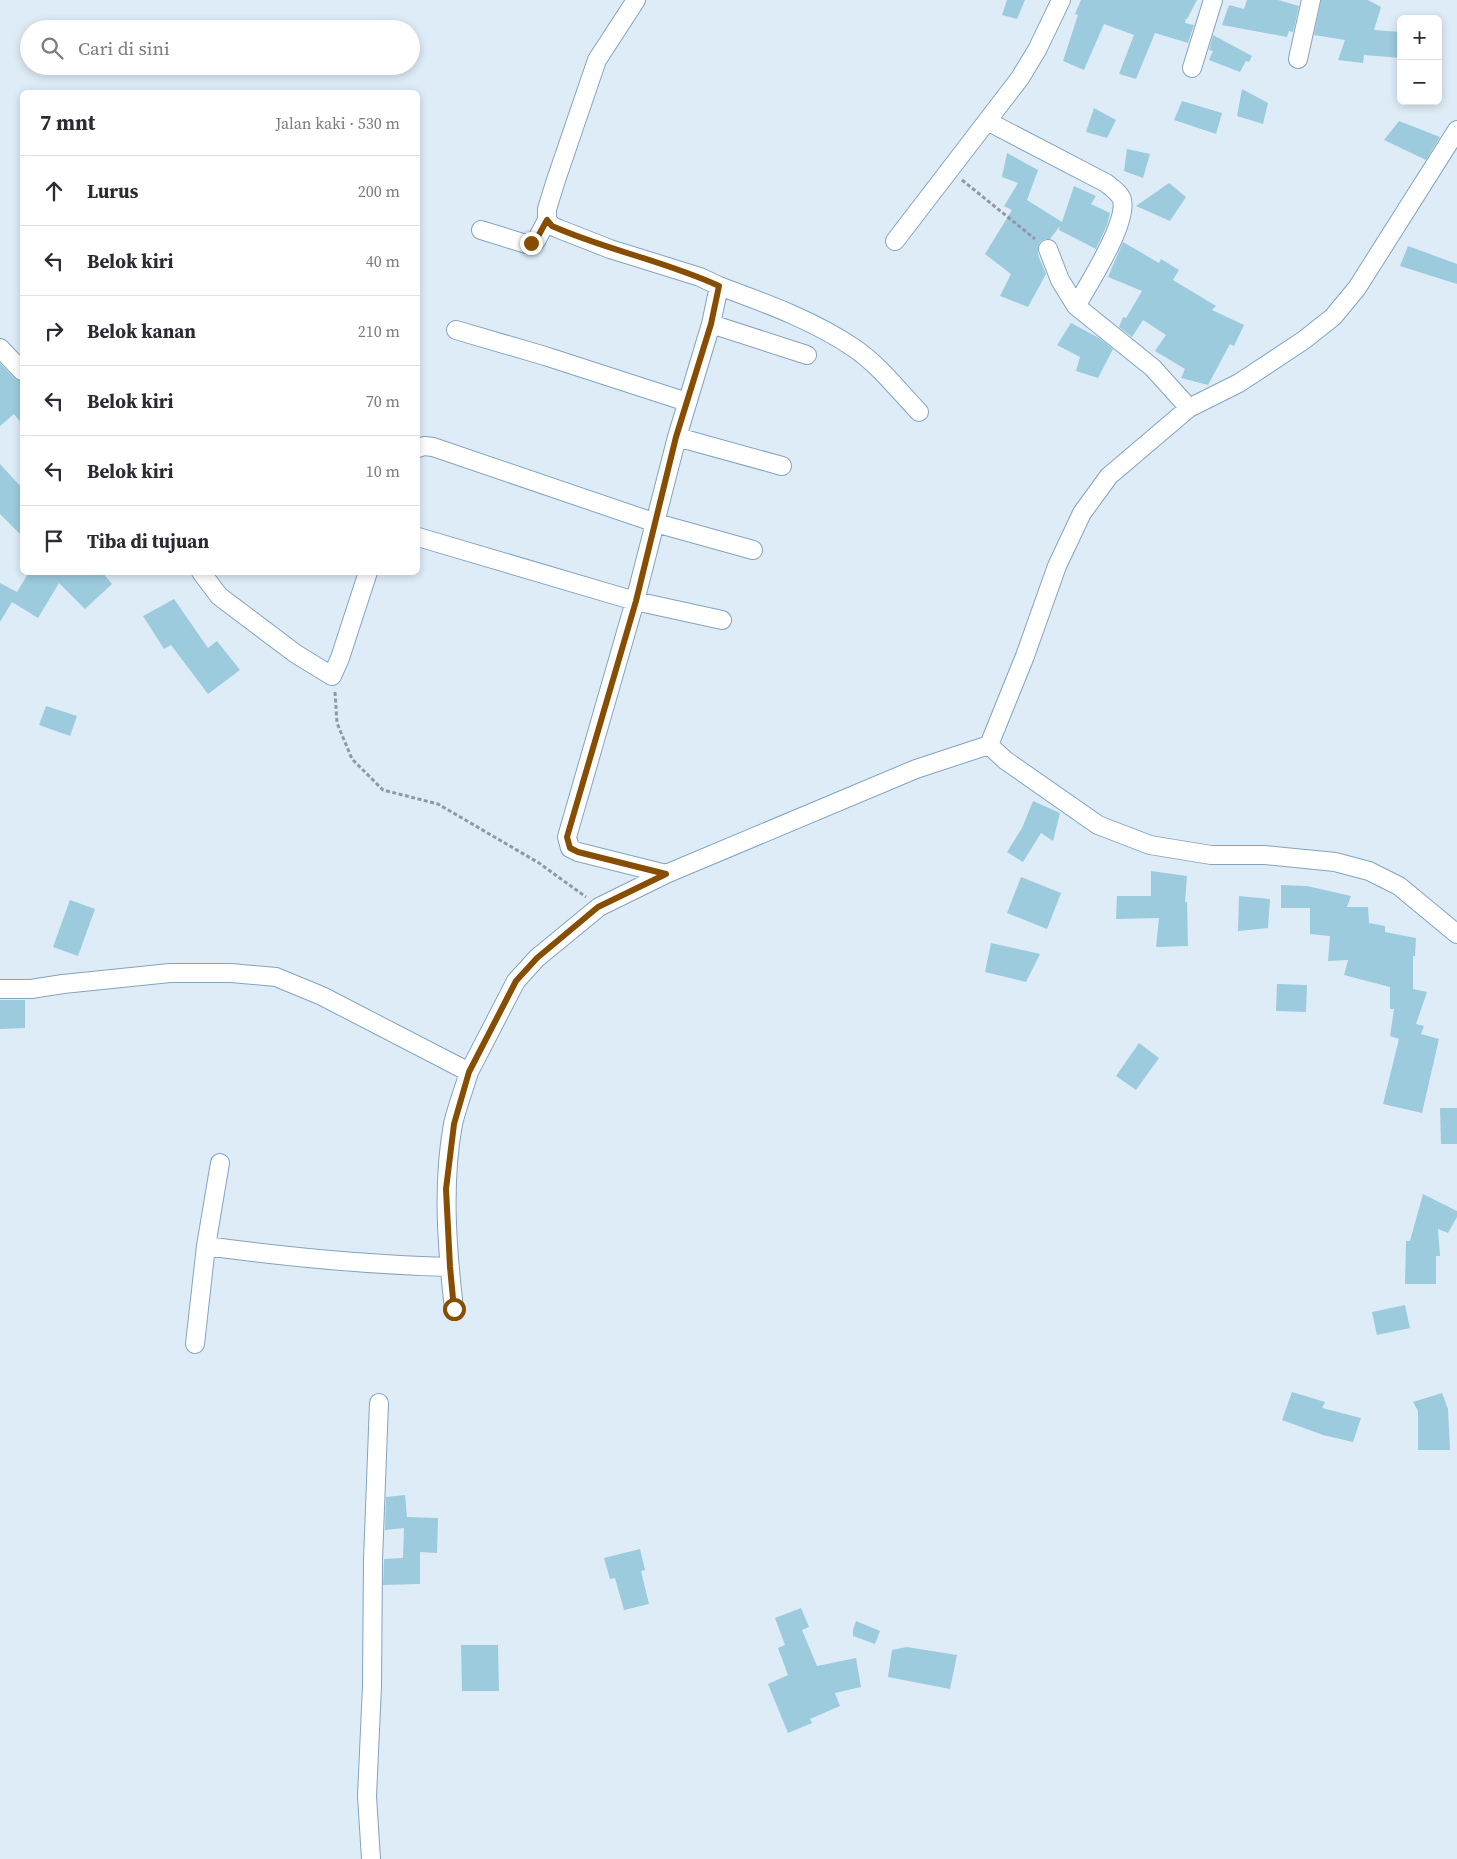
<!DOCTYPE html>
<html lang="id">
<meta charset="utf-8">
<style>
:root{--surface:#fff;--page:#f2f2f3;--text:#2b2b33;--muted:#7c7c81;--line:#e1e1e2}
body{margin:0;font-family:"Source Serif 4",serif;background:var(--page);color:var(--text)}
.controls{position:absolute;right:15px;top:15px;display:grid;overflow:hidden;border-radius:8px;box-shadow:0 2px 8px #0003}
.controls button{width:45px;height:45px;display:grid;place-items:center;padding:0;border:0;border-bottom:1px solid var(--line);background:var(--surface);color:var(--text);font:25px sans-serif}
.stop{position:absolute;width:15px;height:15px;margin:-11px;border:4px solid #874d02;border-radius:50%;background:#fff}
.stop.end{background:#874d02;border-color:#fff;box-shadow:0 1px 5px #0008}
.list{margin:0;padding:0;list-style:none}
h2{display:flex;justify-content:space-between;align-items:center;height:65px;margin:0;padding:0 20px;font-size:21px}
h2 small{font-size:16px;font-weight:400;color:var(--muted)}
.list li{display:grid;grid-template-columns:32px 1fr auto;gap:15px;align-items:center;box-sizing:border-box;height:70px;padding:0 20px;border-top:1px solid var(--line)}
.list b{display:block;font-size:19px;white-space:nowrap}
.list em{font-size:16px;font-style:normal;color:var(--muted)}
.icon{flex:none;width:28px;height:28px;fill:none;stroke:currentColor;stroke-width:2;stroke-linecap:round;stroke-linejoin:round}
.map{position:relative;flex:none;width:1457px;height:1859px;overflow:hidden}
.search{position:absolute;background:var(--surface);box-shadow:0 2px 8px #0003;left:20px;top:20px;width:400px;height:55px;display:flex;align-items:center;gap:12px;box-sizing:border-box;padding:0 18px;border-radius:28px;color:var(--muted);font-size:19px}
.panel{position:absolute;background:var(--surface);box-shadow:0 2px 8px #0003;left:20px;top:90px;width:400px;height:485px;border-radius:8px}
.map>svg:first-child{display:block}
</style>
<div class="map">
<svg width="1457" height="1859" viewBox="0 0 1457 1859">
<rect width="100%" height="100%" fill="#deecf8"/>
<path fill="#9ccbdd" d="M1007,0h18l-8,19 -15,-4z
M1081,0h116l-10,19h-3l2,1 -1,3 9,2 -6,18 -33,-10 -19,46 -17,-5 15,-39 -30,-11 -20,46 -21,-9 15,-46 -3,-1z
M1247,0h31l21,6 -6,26 -4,-1 -2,6 -65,-12 7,-20 15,4z
M1321,0h47l13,7 -7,23 27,2v26l-37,-3 -1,8 -25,-3 7,-20 -31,-5z
M1213,35l39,21 -3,6 -3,-1 -6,11 -31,-12 4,-9 -4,-1z
M1242,89l26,14 -5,21 -26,-8z
M1182,101l40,12 -6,21 -42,-14z
M1094,108l22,12 -9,18 -21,-6z
M1399,121l41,16 -14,23 -42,-20z
M1127,149l23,5 -7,24 -19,-7z
M1007,153l31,17 -11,30 35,22 12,-36 22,10 -5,8 19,9 -3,12 -11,24 -37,-19 1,-4 -10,13h-5l-5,3 -2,5v8l8,19 -18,33 -28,-11 11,-22 -26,-20 27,-44 -8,-4 14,-23 -16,-6z
M1169,183l17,14 -16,24 -34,-15z
M1123,242l36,21 2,-4 18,11 -6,10 43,26 -4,4 32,15 -10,21 -4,-2 -22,41 -27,-7 4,-9 -30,-18 11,-16 -23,-15 -11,17 -13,-10 4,-10 3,1 16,-27 -34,-14z
M1408,246l49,18v20l-57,-18z
M1071,323l28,15 14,11 -15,29 -22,-7 4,-14 -23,-12z
M0,363l15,16 7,2v43l-8,-10 -14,12z
M0,464l22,24v48l-22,-22z
M29,572h73l10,12 -27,25 -26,-26 -21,35 -26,-16 -12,20v-39l17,9z
M174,599l34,49 9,-7 23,29 -32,24 -37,-49 -7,4 -21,-33z
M46,706l31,10 -7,20 -31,-11z
M1033,801l27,12 -7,28 -12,-8 -18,29 -16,-10 15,-24z
M1151,871l36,5 -2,26h2l1,44 -32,1 3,-29 -43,1 1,-23h34z
M1021,877l40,16 -14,36 -40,-16z
M1281,885l26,1 44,10 -4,11h21l1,16 16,3v6l31,6 -1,18h-2v33l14,3 -11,32 8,2 -3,8 18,5 -17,74 -39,-9 16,-65 -9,-3 4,-27h-4v-22l-46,-12 4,-15 -20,1 2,-25 -20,-2v-26h-29z
M1239,896l31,3 -2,29 -30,3z
M70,900l25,9 -17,47 -25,-9z
M991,943l49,11 -14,28 -41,-10z
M1277,984l30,1 -1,27 -30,-1z
M0,1000h25v28l-25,1z
M1139,1043l20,15 -23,32 -20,-14z
M1440,1108h17v36h-16z
M1423,1194l34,17v6l-9,16 -10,-4 2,27h-4v28h-31l1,-43h4z
M1405,1305l5,23 -33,7 -5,-23z
M1292,1392l33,10 -3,6 39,10 -8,24 -30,-7 -41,-15z
M1442,1393l6,16 2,41h-32v-39l-5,-9z
M405,1495l2,22 31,1 -1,35 -17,-1v32l-37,1 1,-26 19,-1 1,-30 -19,2 1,-33z
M640,1549l5,21 -4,1 8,33 -25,6 -9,-32 -5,1 -6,-21z
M801,1608l8,19 -7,3 15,36 39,-8 5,29 -26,6 5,13 -30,13 2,4 -24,10 -20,-49 20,-9 -10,-27 7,-3 -10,-27z
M856,1621l24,10 -5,13 -22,-8v-6z
M461,1645h37l1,46h-37z
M907,1647l50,8 -7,34 -62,-12 4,-27z"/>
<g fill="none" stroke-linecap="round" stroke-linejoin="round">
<defs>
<path id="street" d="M636,0l-39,60 -41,120 -9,29v11l5,6 7,3 51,20 90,28 19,9 -8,38 -34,113 -42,164 -68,236 3,11 8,4 88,22
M1298,59l13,-59
M1192,68l21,-68
M987,121l119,62c6,5 14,10 16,17 6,23 -34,85 -46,106
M1457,130l-100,158 -24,29 -29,23 -65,43 -50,25 -80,68 -27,37 -25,53 -32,90 -36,89 16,15 93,65 52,20 61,10h54l70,7 34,9 30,15 58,48
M481,230l45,14 10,-3 11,-21
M895,241l125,-163 17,-28 24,-50
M1048,249l12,31 16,26 77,62 36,40
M719,286c46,17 94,34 135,62 24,16 45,43 65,64
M711,324l96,31
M456,330l89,26 142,46
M0,348l22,23
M677,437l105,29
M418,448l6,-2 9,1 223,76 97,27
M418,537l217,64 87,19
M201,572l18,24 77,58 36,22 8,-18 28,-86
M0,989h31l32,-5 107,-11h61l45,4 46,19 147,76c-5,17 -12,35 -16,52 -11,60 -6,124 1,185
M469,1072l47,-91 21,-23 62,-51 67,-33 250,-105 73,-24
M206,1246c81,11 162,19 244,21
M195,1344l11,-98 14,-83
M371,1859l-4,-63 5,-110 1,-126 6,-157"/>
</defs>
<use href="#street" stroke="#82a4bf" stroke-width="20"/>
<path stroke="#8d9aa6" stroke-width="3" stroke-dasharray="4 2.5" stroke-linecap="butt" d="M962,180l73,59
M335,692l2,31 15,36 31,31 55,14 101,59 47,34"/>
<use href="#street" stroke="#fff" stroke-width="18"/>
</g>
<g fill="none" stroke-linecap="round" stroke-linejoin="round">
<path stroke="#874d02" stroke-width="6" d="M454,1309l-4,-42 -4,-78 8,-65 15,-52 47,-91 21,-23 61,-51 68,-33 -88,-22 -8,-4 -3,-11 69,-236 40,-164 35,-113 8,-38c-54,-25 -113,-36 -167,-60l-5,-6 -11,20 -5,3"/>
</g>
</svg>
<div class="controls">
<button>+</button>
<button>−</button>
</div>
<div class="stop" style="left:454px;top:1309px"></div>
<div class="stop end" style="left:531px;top:243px"></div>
<div class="search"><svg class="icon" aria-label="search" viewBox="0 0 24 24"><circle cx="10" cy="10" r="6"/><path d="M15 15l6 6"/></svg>Cari di sini</div>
<section class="panel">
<h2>7 mnt<small>Jalan kaki · 530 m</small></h2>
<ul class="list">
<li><svg class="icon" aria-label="ahead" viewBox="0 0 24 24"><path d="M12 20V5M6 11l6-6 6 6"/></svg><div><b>Lurus</b></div><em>200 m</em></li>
<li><svg class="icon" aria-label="left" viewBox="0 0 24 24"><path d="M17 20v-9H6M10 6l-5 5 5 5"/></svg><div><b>Belok kiri</b></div><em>40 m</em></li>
<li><svg class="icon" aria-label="right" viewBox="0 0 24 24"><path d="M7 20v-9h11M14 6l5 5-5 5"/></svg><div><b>Belok kanan</b></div><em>210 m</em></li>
<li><svg class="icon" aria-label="left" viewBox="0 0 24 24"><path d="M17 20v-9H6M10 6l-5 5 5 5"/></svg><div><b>Belok kiri</b></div><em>70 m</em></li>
<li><svg class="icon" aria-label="left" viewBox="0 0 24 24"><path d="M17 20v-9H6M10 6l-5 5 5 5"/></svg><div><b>Belok kiri</b></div><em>10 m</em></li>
<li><svg class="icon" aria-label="arrive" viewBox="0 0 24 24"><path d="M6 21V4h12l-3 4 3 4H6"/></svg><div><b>Tiba di tujuan</b></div></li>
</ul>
</section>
</div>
